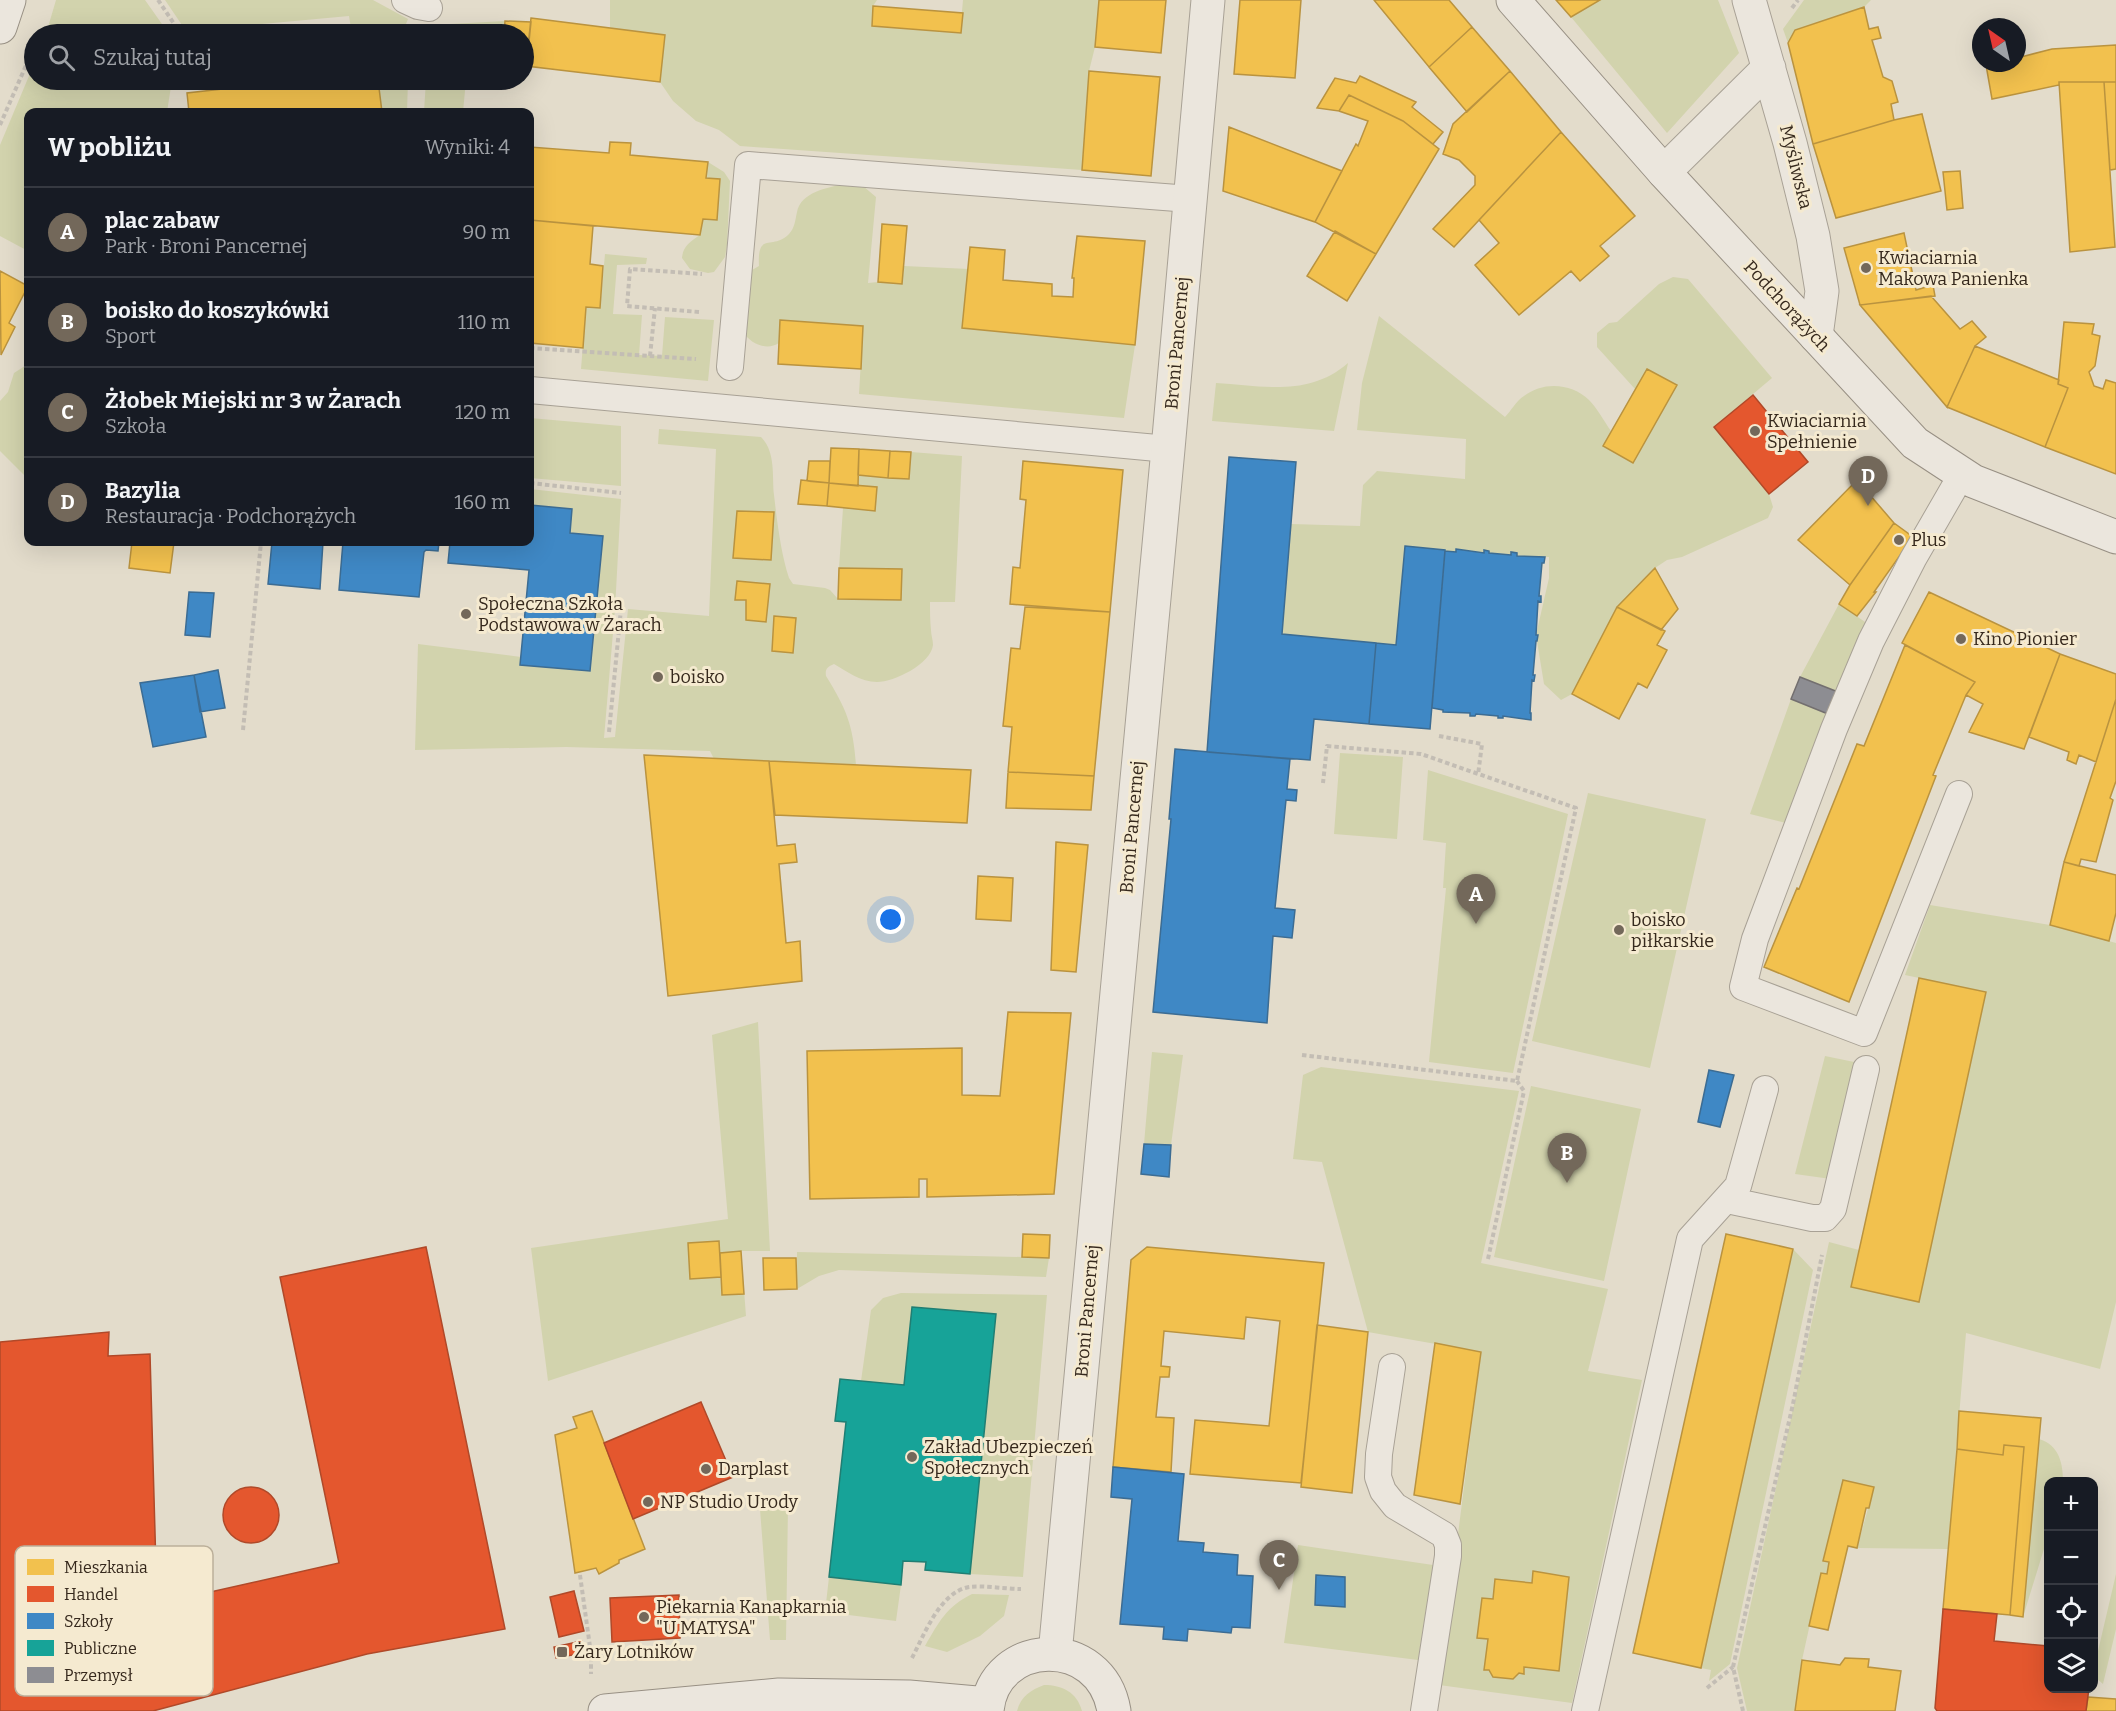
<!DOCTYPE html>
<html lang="pl">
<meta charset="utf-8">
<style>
:root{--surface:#171b24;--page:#242831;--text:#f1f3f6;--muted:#9ea1a6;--line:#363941;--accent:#73685a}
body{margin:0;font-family:Bitter,serif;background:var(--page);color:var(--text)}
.controls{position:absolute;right:18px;bottom:18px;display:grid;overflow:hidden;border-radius:12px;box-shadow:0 6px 24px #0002}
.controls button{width:54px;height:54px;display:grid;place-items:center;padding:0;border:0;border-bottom:2px solid var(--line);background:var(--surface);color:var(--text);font:30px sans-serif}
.compass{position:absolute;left:1972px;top:18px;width:54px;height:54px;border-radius:50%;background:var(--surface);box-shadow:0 6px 24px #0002;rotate:326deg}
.you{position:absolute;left:891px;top:920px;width:21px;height:21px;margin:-15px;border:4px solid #fff;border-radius:50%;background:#1a73e8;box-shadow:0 0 0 9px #1a73e833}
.badge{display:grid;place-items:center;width:39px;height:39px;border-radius:50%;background:var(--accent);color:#fff;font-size:20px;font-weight:700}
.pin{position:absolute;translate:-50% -50px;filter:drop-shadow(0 2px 3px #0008)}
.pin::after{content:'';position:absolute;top:32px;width:21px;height:18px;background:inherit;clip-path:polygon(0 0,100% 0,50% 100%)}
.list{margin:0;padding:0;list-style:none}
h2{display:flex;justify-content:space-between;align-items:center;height:78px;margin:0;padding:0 24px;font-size:26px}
h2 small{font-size:20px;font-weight:400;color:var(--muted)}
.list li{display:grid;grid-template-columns:39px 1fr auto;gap:18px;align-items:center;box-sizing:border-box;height:90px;padding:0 24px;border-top:2px solid var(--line)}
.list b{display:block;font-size:22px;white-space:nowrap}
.list p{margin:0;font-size:20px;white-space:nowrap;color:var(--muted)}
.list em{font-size:20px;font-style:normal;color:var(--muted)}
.icon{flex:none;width:33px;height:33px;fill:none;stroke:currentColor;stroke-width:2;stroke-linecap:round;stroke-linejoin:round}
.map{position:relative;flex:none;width:2116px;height:1711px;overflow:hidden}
.search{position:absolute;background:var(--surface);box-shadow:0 6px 24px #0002;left:24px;top:24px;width:510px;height:66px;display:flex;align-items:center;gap:15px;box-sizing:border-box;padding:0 21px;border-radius:33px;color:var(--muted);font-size:22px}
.panel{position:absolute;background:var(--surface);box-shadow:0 6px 24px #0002;left:24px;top:108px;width:510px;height:438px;border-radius:12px}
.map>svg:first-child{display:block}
</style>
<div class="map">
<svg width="2116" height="1711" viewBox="0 0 2116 1711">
<rect width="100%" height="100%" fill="#e3dccb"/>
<path fill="#d2d3ad" d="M56,0h89l24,34h-123z
M165,0h208l35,19 -6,15h-50l-3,-18 -163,15z
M610,0h267l-4,6 -1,20 88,7 3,-33h136l-4,47 -6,24 -7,99 -342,-24 -21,-16 -23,-9 -23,-20 -13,-19 5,-47 -55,-7z
M1600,0h118l21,53 -72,80 -96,-116z
M1804,0h67l-7,7 -69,23 -7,13 -5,-14z
M505,21l-1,13h-92l3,-10 16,1z
M34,64v16h138l-5,32h-139v139l-28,-15v-91z
M378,80h30l-1,32h-25z
M426,80h40l-3,32h-39z
M708,162l16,10 6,9 -3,64 -2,12 -11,15 -6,1 -18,-4 -8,-11c1,-12 8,-16 18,-23l3,-16 14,1 3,-41 -14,-1z
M844,184l19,2 13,11 -8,86 10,-1 24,2 2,-18 65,3 -7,59 173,17 -11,73 -265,-24 4,-68 -83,-6 -1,23c-12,8 -28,1 -35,-10l4,-56 4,-7 7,-4c-2,-36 14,-15 30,-32 6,-7 6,-13 8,-22 4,-20 30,-24 47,-28z
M605,254l42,4 -1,6 -29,1 -4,49 29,1 -3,40 23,1 3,-39 49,3 -6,61 -127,-12 5,-62 14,1z
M1673,277l15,2 84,99 -58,49 55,67 4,13 -5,11 -86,39 -15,3 -12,8 -38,39 -45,87 -11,6 -17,-16 -8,-49 13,-57v-21l-32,-1 -6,-3v2l-22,-2v-2l-4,-1 -1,3 -28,-4v3l-11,-1 -1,-2 -39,-2 -9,98 -114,-11 9,-110 69,2 3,-41 14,-14 88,8 1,-40 -109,-9 5,-47 17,-67 126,101c6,-6 11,-16 19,-21 19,-15 48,-13 65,4 8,8 15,21 22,31l24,-42 -38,-42v-14l12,-10 8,-1 42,-38z
M1348,363l-14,68 -122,-10 4,-38c47,3 93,14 132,-20z
M28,364v115l-28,-28v-50l8,-9 6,-19z
M530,418l91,8v60l-91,-8z
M659,429l102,8c15,15 11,39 13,58 3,26 7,59 15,83l4,6 32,4 5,2 8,9 63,1v-31l-62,-1 4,-60 32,2 2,-23 -19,-1v-11l50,4 3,-27 51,4 -7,146h-25c0,9 0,19 1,28 0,5 2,10 2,15 -2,19 -39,37 -56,37 -16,0 -31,-11 -43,-18 -7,3 -9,5 -8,12 21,34 27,49 30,89l-142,-6 -4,-8 -144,-4 -151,3 3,-106 103,13 69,13 12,-134 -32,-3 2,-24 -42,-4v-16l91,10 -6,110 -11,129 11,-1 13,-128 81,7 7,-167 -58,-5z
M1839,604l29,20 -30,68 -38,-15z
M1791,699l37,15 -42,109 -36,-9z
M1340,753l63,4 -6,82 -63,-5z
M1428,770l140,44 -55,259 -84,-11 17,-174h-3l3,-45 -23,-3z
M1588,793l118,26 -56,249 -118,-27z
M1930,905l120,20 66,18v359l-16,67 -134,-36 -18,216 -91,-1 17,-61 -31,-7 -19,81 5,1 -2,12h-6l-19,86 -7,51h-48l-10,-43 92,-426 30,8 60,51 67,-309 -81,-17z
M758,1022l12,229h-29l5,65 -198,65 -17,-133 197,-29 -16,-184z
M1152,1052l31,3 -12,90 -27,-1z
M1825,1056l34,7 -28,116 -36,-5z
M1321,1067l198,24 -38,172 127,26 -20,82 54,9 -70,323 -133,-18 42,-333 -113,-20 -46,-170 -29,-3 10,-84z
M1531,1086l110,23 -37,172 -110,-24z
M1793,1249l20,21 -83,394 -21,17 2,-11 -10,-2z
M797,1252l225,5 27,1 -3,19 -207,-7 -20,6 -22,13z
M901,1293l146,2 -24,282 -53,-3 26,-260 -84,-7 -8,78 -43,-4 10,-71 12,-12z
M2039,1439c20,6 24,24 24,42l-15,1v54l-25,81z
M759,1496l29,10 -2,134h-16z
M1298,1545l135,20 -15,95 -134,-17z
M2116,1574v55l-13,55 -8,-7 3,-26z
M829,1577l72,8 -5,36 -71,-9z
M972,1594l37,1 -5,21 -24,20 -33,16 -22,-6c14,-24 21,-39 47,-52z
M1044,1685c18,0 33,7 38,26h-65c4,-15 14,-21 27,-26z"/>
<path fill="#f2c14e" stroke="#ba933f" stroke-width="1.5" d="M1099,0h67l-5,53 -66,-6z
M1240,0h61l-6,78 -61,-4z
M1374,0h75l23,27 -43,40z
M1556,0h44l-29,17z
M873,6l90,7 -2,20 -89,-7z
M1864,7l5,22 9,-2 3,11 -9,2 11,37 9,4 6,21 -7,2 3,16 -81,24 -25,-101 7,-13z
M531,18l134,17 -5,47 -134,-16z
M505,21l26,1 -4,39h-3v-27h-20z
M1472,27l38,44 -43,41 -38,-45z
M2116,45v37h-57v3l-67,14 -6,-34 9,-2h22v-5l35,-9z
M1089,71l71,6 -9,99 -69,-6z
M1510,71l51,61 -107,115 -21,-18 42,-44v-9l-16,-16 -16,-6 10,-30z
M1360,76l56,26 -4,5 31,25 -10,12 -30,-23 -54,-26 -10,16 -22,-3 18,-30 21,5z
M304,80h74l4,32h-193l-2,-19z
M2059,82h45l11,165 -45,5z
M2104,82h12v87l-6,1z
M1349,95l54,26 36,28 -63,105 -61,-32 41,-78 2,2 10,-25 -29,-10z
M1922,114l19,77 -105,27 -23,-74 81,-24z
M1229,127l113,44 -27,51 -92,-31z
M1561,132l74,84 -35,30 9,10 -29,25 -9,-10 -52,44 -44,-50 24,-22 -20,-23z
M610,142l21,1 -1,12 78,7 -2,16 14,1 -3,41 -14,-1 -3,16 -170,-15v-73l79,6z
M1960,171l3,37 -16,2 -4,-38z
M530,220l63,6 -3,38 13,2 -3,42 -14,-1 -3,41 -53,-5z
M882,224l25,2 -5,58 -24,-2z
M1335,231l41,23 -29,47 -40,-25z
M1904,233l12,57 17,-5 2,11 -75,9 -16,-57z
M1077,236l68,5 -10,104 -173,-17 8,-81 35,3 -2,30 49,4v12l21,1 1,-19h-2z
M0,271l28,15 -19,37 6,4 -14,28z
M1931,296l29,33 12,-8 14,16 -11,9 -28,61 -87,-102z
M780,320l83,6 -2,43 -83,-5z
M2064,322l30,2 -2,10 8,2 -5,30 -6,6 5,14 9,3 3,-9 10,3v91l-71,-27 23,-59 -10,-4z
M1975,346l84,34 -1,4 10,4 -23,59 -98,-40z
M1647,369l30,16 -44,78 -30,-17z
M831,448l28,1 -1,37 -29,-3z
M859,449l31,2 -2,27 -30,-3z
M890,451l21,1 -2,27 -21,-1z
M809,461h21l-1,22 -22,-2z
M1023,461l100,9 -13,142 -100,-8 3,-37 7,1 6,-68 -6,-1z
M801,480l28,3 -2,23 -29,-2z
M1857,480l37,43 -44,62 -52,-45z
M829,483l48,4 -2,24 -48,-5z
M737,511l37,1 -3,48 -38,-2z
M1894,523l19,14 -39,55h2l-19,24 -18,-12 11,-19z
M132,542h42l-4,31 -41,-5z
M839,568l63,1 -1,31 -63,-1z
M1655,568l23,41 -17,21 -44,-23z
M737,581l33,3 -4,38 -20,-2v-20h-11z
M1929,592l131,62 -36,95 -55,-17 14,-28 -17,-9 9,-13 -73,-39z
M1025,607l85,5 -16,164 -86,-4 4,-45 -9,-1 8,-78 9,1z
M1617,607l48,24 -8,14 10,5 -20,38 -9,-5 -19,36 -47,-25z
M774,616l22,2 -3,35 -21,-2z
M1905,645l70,37 -9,13 -33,80 3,1 -87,226 -85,-35 33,-79 2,1 58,-145 7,2z
M2060,654l56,20v25l-20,63 -17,-7 -3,9 -9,-4 2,-8 -40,-15z
M2116,699v82l-6,17 3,2 -17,62 -15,-3 -2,7 -15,-4z
M644,755l125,6 8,85 18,-2 2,18 -18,2 7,79 14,-2 2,40 -134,15z
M769,761l202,9 -4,53 -192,-8z
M1008,772l86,4 -3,34 -85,-2z
M1056,842l32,3 -12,127 -25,-2z
M2064,862l52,13v38l-7,28 -59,-16z
M978,876l35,2 -2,43 -35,-2z
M1919,978l67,14 -67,310 -68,-15z
M1008,1012l63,1 -17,181 -127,3v-18h-8v18l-109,2 -3,-148 155,-3v47l38,1z
M1023,1234l27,1 -1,23 -27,-1z
M1726,1234l67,15 -92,419 -68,-15z
M719,1241l2,36 -31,2 -2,-36z
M1147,1247l177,16 -23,220 -111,-9 5,-54 74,6 11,-105 -34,-4 -2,22 -80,-8 -3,35 9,1 -1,10h-9l-4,40 18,1 -3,54 -58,-5 18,-207z
M741,1251l3,43 -22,1 -2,-42z
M763,1258h33l1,31 -33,1z
M1317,1325l51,7 -16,161 -51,-6z
M1435,1343l46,9 -21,152 -46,-9z
M592,1411l53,138 -26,11v3l-20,11 -3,-6 -21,5 -20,-138 22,-7 -4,-11z
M1959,1411l82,7 -18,199 -13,-2 14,-168 -20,-2 -1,10 -46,-6z
M2004,1445l20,2 -14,168 -67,-6 14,-160 46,6z
M1843,1480l31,7 -5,21h-3l-9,40 -9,-2 -20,84 -19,-4 12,-53 6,1 2,-12 -6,-1z
M1533,1571l36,6 -10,94 -35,-4v7l-5,-1 -6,6 -20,-2 -4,-7h-5l4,-31 -11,-1 5,-40 11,1 2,-20 37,4z
M1845,1658l24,1 -1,8 33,4 -6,40h-100l7,-51 38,5z
M2088,1697l28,2v12h-30z"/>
<path fill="#e4572e" stroke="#b04929" stroke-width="1.5" d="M1753,395l55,67 -39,32 -55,-67z
M426,1247l79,382 -138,25 -214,57h-153v-369l109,-10 -1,24 42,-2 7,250 182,-41 -59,-286z
M701,1402l32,75 -100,42 -29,-76z
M223 1515a28 28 0 1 1 56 0a28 28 0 1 1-56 0Z
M574,1591l10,40 -25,6 -9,-40z
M679,1595l1,43 -68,4 -2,-44z
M1943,1609l54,5 -3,27 54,5v42h41l-3,23h-149l-2,-3z
M582,1641l2,12 -28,5 -2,-11z"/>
<path fill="#3f88c5" stroke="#3c6c93" stroke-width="1.5" d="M1229,457l67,5 -14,172 94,9 -7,81 -55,-5 -4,41 -103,-8z
M530,505l42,4 -2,24 33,3 -13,135 -70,-6 9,-95 -81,-7 2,-21h-2h82z
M272,542h51l-3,47 -52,-5z
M343,542h96l-1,9 -12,-1 -2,2 -5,45 -80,-7z
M1405,546l40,4 -15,179 -61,-5 7,-81 20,2z
M1456,549l28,4v-3l5,1v2l22,2v-3l6,1v3l28,1 -1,6h-2l-3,33h2v6l-3,-1 -2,34h2l-1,6h-1l-3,34h2l-1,6 -2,-1 -2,33h1v7l-28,-4v2h-5v-2l-22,-2 -1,2h-5v-3l-27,-1v-2l-11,-2 13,-157 11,1z
M189,592l25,1 -4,44 -25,-2z
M218,670l7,38 -25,4 -6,-37z
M194,675l12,62 -53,10 -13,-64z
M1175,749l115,10 -3,30 10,1 -1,11 -10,-1 -11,108 20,2 -3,28 -19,-2 -6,87 -114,-11 18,-193h-2z
M1709,1070l25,5 -14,52 -22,-5z
M1144,1144l27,1 -2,32 -28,-3z
M1113,1467l71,7 -6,67 26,2 -1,9 35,3 -1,20 16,1 -3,52 -18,-1 -1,6 -43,-4 -1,12 -24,-2 1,-12 -44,-3 12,-125 -21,-2z
M1316,1575l29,2v30l-30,-2z"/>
<path fill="#17a398" stroke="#207e73" stroke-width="1.5" d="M912,1307l84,7 -26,260 -45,-4 1,-8 -23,-1 -2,24 -72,-8 17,-155 -11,-1 5,-42 64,6z"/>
<path fill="#8d8d92" stroke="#736f6f" stroke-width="1.5" d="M1800,677l38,15 -10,22 -37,-15z"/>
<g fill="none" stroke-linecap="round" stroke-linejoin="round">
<defs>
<path id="lane" d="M405,0l13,6 11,2
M730,367l18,-202 442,34
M530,390l638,59
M1959,794l-95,239 -121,-46 12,-48 79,-210 37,-88 42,-82 49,-85
M1727,1200l85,18h13l8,-9 33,-140
M1392,1367l-13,87 -1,23 5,14 12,15 49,29 4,10v11l-24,155
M1585,1711l105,-472 48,-53 27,-97"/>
<path id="street" d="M1749,0l41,143 23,93 9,55 -6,45
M1664,172l105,-104
M1055,1654l113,-1205 40,-449"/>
<path id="secondary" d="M1513,0l151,172 251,271 58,38 143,56
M0,27l9,-27
M605,1711l174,-16 130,2 79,7
M987,1711c6,-73 114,-78 127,0"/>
</defs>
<use href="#lane" stroke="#a8a195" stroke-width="28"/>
<use href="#street" stroke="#a8a195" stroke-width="35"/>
<use href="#secondary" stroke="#989084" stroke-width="35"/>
<path stroke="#c3bdb4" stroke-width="4" stroke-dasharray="4.5 3" stroke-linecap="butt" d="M158,0l23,34
M1792,8l6,-8
M0,125l31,-71
M699,312l-72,-6 3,-37 72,5
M530,348l166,11
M650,356l5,-48
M530,483l91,10
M243,730l18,-188
M609,732l12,-123
M1439,736l43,8 -4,31
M1302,1055l215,26 59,-273 -155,-54 -94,-8 -4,37
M1488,1259l36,-168 -7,-10
M580,1575l11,79v20
M912,1658c12,-23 28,-66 57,-71 14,-2 37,2 52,2
M1707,1688l26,-21
M1743,1711l-10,-44 60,-263 29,-149"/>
<use href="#lane" stroke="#ebe6dd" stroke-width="26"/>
<use href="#street" stroke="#ebe6dd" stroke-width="33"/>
<use href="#secondary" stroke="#ebe6dd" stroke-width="33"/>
</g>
<g fill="#73685a" stroke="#f5ead0" stroke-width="2">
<circle cx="1866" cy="268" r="6"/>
<circle cx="1755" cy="431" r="6"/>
<circle cx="1899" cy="540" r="6"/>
<circle cx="466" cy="614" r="6"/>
<circle cx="1961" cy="639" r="6"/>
<circle cx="658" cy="677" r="6"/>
<circle cx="1619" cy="930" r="6"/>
<circle cx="912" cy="1457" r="6"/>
<circle cx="706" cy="1469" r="6"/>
<circle cx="648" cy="1502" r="6"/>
<circle cx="644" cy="1617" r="6"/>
<rect x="556" y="1646" width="12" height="12" rx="3"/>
</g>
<g text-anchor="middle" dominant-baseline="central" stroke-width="6" stroke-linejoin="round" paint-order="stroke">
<g font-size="18" fill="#36291d" stroke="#f5ead0">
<text transform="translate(1796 167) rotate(76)">Myśliwska</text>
<text transform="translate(1787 306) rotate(47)">Podchorążych</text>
<text transform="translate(1177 343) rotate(-85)">Broni Pancernej</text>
<text transform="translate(1132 827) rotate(-85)">Broni Pancernej</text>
<text transform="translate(1087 1311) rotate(-85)">Broni Pancernej</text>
</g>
<g font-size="18" fill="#36291d" stroke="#f5ead0" text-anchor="start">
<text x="1878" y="258">Kwiaciarnia<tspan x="1878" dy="21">Makowa Panienka</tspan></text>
<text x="1767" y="421">Kwiaciarnia<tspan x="1767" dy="21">Spełnienie</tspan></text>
<text x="1911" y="540">Plus</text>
<text x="478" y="604">Społeczna Szkoła<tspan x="478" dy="21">Podstawowa w Żarach</tspan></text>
<text x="1973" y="639">Kino Pionier</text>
<text x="670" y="677">boisko</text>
<text x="1631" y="920">boisko<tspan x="1631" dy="21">piłkarskie</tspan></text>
<text x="924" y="1447">Zakład Ubezpieczeń<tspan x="924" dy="21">Społecznych</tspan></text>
<text x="718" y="1469">Darplast</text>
<text x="660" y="1502">NP Studio Urody</text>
<text x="656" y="1607">Piekarnia Kanapkarnia<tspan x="656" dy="21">"U MATYSA"</tspan></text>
<text x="574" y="1652">Żary Lotników</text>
</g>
</g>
<rect x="15" y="1546" width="198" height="150" rx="9" fill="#f5ead0" stroke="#bcb09a" stroke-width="1.5"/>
<rect x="27" y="1559" width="27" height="16" fill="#f2c14e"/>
<rect x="27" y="1586" width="27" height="16" fill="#e4572e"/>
<rect x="27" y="1613" width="27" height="16" fill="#3f88c5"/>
<rect x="27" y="1640" width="27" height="16" fill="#17a398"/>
<rect x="27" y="1667" width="27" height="16" fill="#8d8d92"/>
<g font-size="16" fill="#36291d">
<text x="64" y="1573">Mieszkania</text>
<text x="64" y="1600">Handel</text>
<text x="64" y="1627">Szkoły</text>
<text x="64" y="1654">Publiczne</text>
<text x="64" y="1681">Przemysł</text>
</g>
</svg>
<div class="controls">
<button>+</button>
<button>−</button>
<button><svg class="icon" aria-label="locate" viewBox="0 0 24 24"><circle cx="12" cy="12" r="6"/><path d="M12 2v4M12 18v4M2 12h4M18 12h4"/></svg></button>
<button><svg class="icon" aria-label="layers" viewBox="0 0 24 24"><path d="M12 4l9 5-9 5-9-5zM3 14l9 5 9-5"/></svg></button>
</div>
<svg class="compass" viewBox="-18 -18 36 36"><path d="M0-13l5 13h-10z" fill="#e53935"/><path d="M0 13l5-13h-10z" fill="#9ea1a6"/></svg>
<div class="you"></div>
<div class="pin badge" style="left:1476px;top:924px">A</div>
<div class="pin badge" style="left:1567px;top:1183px">B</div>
<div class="pin badge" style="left:1279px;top:1590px">C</div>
<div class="pin badge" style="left:1868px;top:506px">D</div>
<div class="search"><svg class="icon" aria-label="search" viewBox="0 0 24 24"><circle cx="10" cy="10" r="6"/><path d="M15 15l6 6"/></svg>Szukaj tutaj</div>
<section class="panel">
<h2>W pobliżu<small>Wyniki: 4</small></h2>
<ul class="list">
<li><span class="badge">A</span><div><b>plac zabaw</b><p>Park · Broni Pancernej</p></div><em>90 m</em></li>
<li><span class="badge">B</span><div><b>boisko do koszykówki</b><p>Sport</p></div><em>110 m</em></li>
<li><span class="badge">C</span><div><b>Żłobek Miejski nr 3 w Żarach</b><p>Szkoła</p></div><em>120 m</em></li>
<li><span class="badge">D</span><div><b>Bazylia</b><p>Restauracja · Podchorążych</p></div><em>160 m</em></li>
</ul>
</section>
</div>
